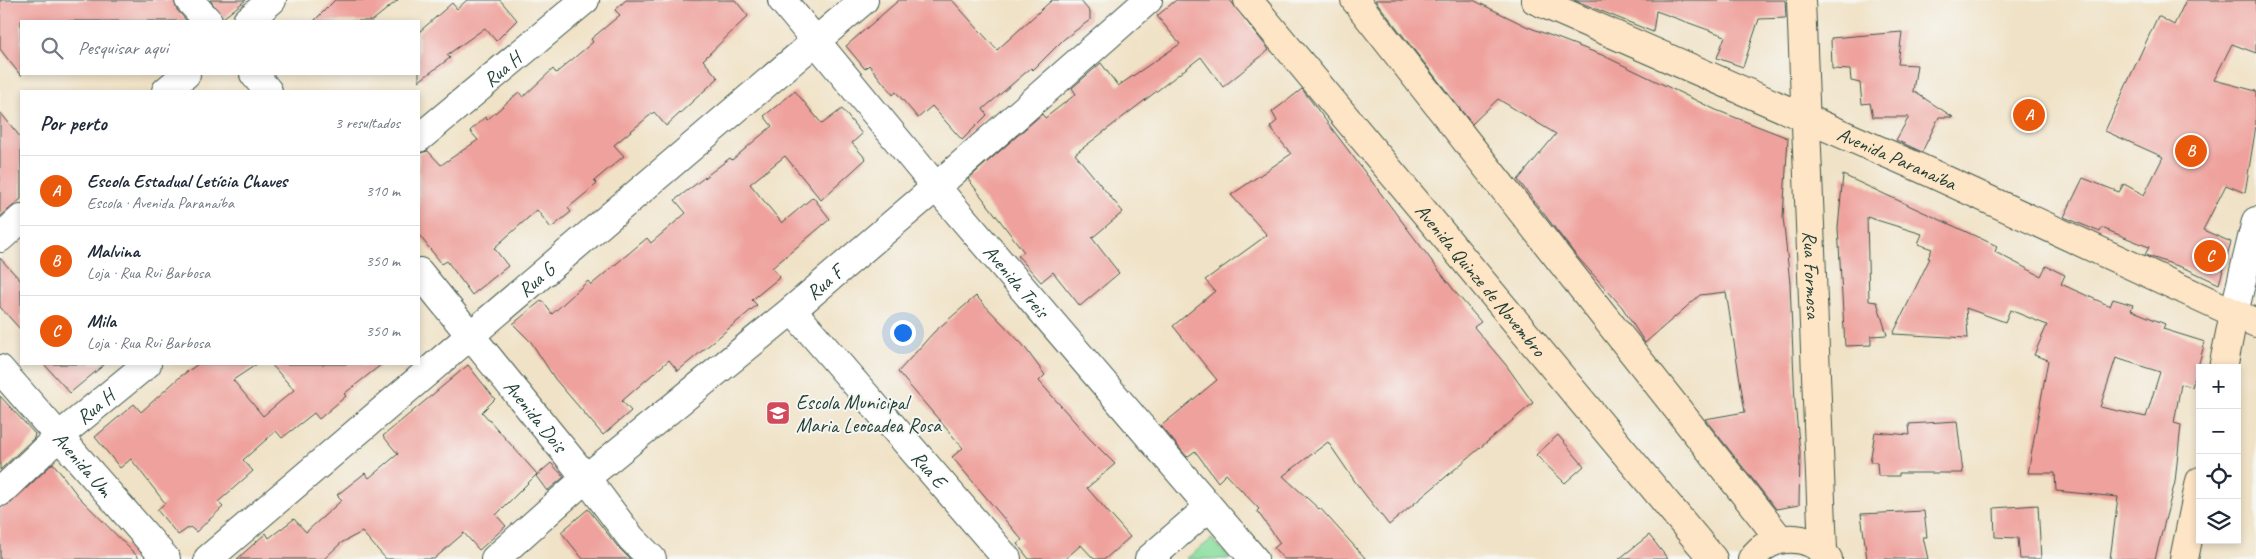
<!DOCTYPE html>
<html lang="pt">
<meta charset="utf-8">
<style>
:root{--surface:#fff;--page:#f2f2f3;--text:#1f2937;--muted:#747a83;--line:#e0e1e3;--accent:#ea580c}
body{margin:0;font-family:Caveat,sans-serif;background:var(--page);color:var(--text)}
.controls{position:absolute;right:15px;bottom:15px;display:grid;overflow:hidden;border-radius:0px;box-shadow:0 2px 8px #0003}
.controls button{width:45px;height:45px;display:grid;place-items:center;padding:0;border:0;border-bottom:1px solid var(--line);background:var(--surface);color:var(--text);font:25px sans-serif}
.you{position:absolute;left:902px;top:332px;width:18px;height:18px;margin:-12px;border:4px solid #fff;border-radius:50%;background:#1a73e8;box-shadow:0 0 0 8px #1a73e833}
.badge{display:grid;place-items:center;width:32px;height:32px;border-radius:50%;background:var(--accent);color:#fff;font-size:16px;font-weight:700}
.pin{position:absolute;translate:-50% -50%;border:2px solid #fff;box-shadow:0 1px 5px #0006}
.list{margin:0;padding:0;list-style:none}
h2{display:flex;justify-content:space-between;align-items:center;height:65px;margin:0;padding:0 20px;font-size:21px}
h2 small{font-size:16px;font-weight:400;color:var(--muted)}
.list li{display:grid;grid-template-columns:32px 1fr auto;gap:15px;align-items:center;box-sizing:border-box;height:70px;padding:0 20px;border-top:1px solid var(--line)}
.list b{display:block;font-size:19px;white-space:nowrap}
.list p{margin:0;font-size:16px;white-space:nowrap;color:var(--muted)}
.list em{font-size:16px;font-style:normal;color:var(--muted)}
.icon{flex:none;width:28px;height:28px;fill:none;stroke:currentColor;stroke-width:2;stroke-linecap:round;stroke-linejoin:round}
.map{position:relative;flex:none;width:2256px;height:559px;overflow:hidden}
.search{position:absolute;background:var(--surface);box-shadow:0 2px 8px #0003;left:20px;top:20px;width:400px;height:55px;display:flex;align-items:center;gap:12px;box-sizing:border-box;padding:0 18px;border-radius:0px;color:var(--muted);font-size:19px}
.panel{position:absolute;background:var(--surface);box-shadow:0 2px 8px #0003;left:20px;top:90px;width:400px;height:275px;border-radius:0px}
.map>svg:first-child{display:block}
</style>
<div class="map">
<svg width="2256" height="559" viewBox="0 0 2256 559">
<rect width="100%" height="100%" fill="#f6f6f2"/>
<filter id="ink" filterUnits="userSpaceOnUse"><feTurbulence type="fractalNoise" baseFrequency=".02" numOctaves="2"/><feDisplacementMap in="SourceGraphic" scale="10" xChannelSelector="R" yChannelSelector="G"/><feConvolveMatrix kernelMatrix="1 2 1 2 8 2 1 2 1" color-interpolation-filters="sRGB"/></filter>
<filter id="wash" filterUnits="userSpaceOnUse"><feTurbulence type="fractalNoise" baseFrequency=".0096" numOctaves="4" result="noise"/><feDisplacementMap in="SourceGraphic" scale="20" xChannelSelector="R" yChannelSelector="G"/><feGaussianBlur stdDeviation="1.12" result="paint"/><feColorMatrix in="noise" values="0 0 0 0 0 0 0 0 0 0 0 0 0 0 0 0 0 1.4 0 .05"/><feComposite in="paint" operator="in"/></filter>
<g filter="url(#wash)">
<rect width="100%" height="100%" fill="#f0e2c6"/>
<path fill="#8cdfa0" stroke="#568e6a" d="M1212,539l18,20h-44z"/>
<g id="blocks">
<path fill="#efa29d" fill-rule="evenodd" d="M0,0h174l3,10 10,11h-166v55l-21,-27z
M210,0h36l-23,18z
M335,0h63l-26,21h-58z
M467,0h33l17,20 -21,21 -11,-13 -38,27 3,3 -31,23v-49l33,-29 5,6z
M626,0h109l13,16 -45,44 15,18 -52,48 -12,-14 -40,33 10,11 -30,25 3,3 -29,24 3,4 -20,16 -14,-18 -43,38 14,18 -36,29 -25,-34 -5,3 -23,-29v-82l9,-2 13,14 37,-25 -8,-9 15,-14 2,3 32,-28 4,5 30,-28 3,4 37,-31 -2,-3 29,-24 -5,-5z
M899,0h53l45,50 55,-50h28l10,12v8l-26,19 -31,31 -2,-2 -48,41 4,6 -25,25 -30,-34 -14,12 -22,-26 -3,3 -24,-30 -4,4 -19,-23z
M1176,0h54l39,50 -46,37 -22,-30 -126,97 48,58 -31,26 27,35 -39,33 -27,-34 -12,10 -23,-26 6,-4 -56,-73 74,-65 3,4 31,-24 -4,-6 29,-25 17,23 62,-42 -23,-28z
M1375,0h98l55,27 74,28 114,55 72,28 -5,79 7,66 5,120 5,49 -1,53 -23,4 -71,-90 40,-7 -19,-120 -26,3 -55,48 -23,-36 -48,-54 -56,-73 38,-46 -58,-35 -26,25z
M1574,0h211l1,18 -27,1 -16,48 -26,-9 8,-22 -69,-25 -3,21z
M2186,0h70v53l-24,-9 -18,36 42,11v35l-11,67 -19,-8 -23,45 28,12 -12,42 -32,-15 -42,-14 4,-8 -47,-19 -2,4 -36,-15 19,-39 36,14 5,-8 20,11 19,-38 -58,-26 53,-115 16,9z
M1902,32l-4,32 19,1 -4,26 40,26h-14l-17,35 -26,-12 13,-23h-36l-3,-14 -8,1 -2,-21 -9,-2 -1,-11 -18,-1 -1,-31z
M1302,89l154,204 25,29 -7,5 32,38 27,38 -144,122 -33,-42 -28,-41 -45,34 36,33 1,-1 46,51h-82l-10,-11 6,-5 -23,-32 2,-2 -33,-35 -8,8 -23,-31 -8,6 -26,-31 56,-46 -44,-54 42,-35 -10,-11 62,-45 -36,-40 60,-41 -21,-27 7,-6 -5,-9z
M795,91l27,33 20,-15 20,25 -10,9 14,16 -45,41 -36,-44 -35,28 32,39 31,-26 17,22 -58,49 8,9 -28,23 5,5 -79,66 -9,-11 -47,41 9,10 -28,24 -48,-56 -24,-37 -18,-18 29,-24 10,14 36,-33 3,4 56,-47 4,5 35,-30 -11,-13 55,-42 2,2 40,-34 -8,-10z
M0,112l21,26v61l-21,18z
M1843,175l154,71 -2,6 46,24 5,-10 19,9 -4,9 49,22 3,-7 20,6 -2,5 34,14 -2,5 42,13 -13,45 -11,-3 -7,39 7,2 -6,57 -20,77h-45l8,-62 -62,-6 -1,-18h-27l20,-113 -14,-5 13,-30 -37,-15 -5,12 -39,-14 2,30 -75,-4 37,-76h-2l4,-9 -14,-5 4,-10 -55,-17 2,84 8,1 10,33 -16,1v9l-26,1 -7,-118zM2116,358l44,14 -14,45 -46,-10z
M0,258l21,23v49l-21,-23z
M976,296l47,49 22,30 -6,6 50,57 26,26 -28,24 43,49 -25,22h-11l-13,-14 -16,14h-36l-12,-15 5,-4 -70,-83 11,-9 -65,-76 36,-40z
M44,364h61l-35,29z
M198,364h59l-24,16 30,36 31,-26 -23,-26h111l-38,30 2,2 -27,23 -5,-6 -32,25 -6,-7 -33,29 10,11 -35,31 5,5 -27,25 -6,-5 -12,8 -21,-25 8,-7 -34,-44 -11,9 -25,-31 39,-33 7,8 40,-36z
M468,365l27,34 -13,13 55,62 -41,41 10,11 -27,24 -15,-17 -30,26h-48l-24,-27 -21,11 -17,16h-87l29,-26 3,5 25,-19 12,13 36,-32 -5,-5 28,-22 4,5 29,-24 -15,-18z
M0,396l35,38 -1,4 -34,32z
M1957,421l6,52h-64v3h-21l-1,-14h-7l5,-30 35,3 -1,-11z
M1558,435l26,31 -19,17 -29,-28z
M53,463l25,33 62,63h-140v-52l11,-4z
M551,463l13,14 -17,14 -11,-15z
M2038,505l3,54h-21l-2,-21 -23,-1 -1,-29z
M588,509l30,38 12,12h-47l-22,-27z
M1924,511l3,26h-4l5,22h-61l-6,-45z
M1649,535l19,24h-49z"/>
</g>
</g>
<g filter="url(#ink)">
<use href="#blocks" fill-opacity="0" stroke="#3e564a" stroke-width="1"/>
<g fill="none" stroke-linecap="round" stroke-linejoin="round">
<defs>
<g id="street">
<path d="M189,0l19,21"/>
<path id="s1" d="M782,0l154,187 318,372"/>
<path d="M247,21l25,-21"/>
<path d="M254,74l14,17"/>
<path d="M166,91l20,-17"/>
<path id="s2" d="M419,138l166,-138"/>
<path d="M0,238l21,-19"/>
<path id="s3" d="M419,272l167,206 45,60 21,21"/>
<path id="s4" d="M792,310l215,249"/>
<path d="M2234,313l22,-92"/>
<path id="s5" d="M0,369l166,190"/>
<path id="s6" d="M0,492l58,-55 89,-73"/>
<path id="s7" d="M208,559l656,-559"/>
<path id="s8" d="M495,559l91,-81 206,-168 144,-123 212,-187"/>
<path d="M1149,559l59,-51"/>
</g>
<g id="secondary">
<path id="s9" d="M1248,0l465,559"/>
<path d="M1355,0l424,538"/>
<path id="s10" d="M1535,0l385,168 336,155"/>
<path id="s11" d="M1801,0l22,550"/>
<path d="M2223,368l11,-55"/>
<path d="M1752,559c17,-26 59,-28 76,0"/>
<path d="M2184,559l16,-78"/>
</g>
</defs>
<use href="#street" stroke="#3e564a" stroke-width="30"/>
<use href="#secondary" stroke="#3e564a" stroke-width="30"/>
<use href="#street" stroke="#fff" stroke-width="28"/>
<use href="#secondary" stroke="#fde5c5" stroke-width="28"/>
</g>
</g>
<defs>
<symbol id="school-square" viewBox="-11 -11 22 22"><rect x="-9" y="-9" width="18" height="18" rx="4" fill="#d1495b" stroke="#f6f6f2"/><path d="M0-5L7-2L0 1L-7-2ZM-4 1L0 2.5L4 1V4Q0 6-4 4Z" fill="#fff"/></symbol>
</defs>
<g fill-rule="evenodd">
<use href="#school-square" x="764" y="399" width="28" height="28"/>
</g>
<g text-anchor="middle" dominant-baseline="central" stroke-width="4" stroke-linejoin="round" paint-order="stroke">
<g font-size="20" fill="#1f3d34" stroke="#f6f6f2">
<text stroke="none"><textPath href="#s2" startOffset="108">Rua H</textPath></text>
<text stroke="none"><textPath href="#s10" startOffset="395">Avenida Paranaíba</textPath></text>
<text stroke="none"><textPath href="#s11" startOffset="275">Rua Formosa</textPath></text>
<text stroke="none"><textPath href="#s7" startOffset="431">Rua G</textPath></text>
<text stroke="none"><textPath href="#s9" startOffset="364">Avenida Quinze de Novembro</textPath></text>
<text stroke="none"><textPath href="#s1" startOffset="366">Avenida Treis</textPath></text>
<text stroke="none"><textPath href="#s8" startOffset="430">Rua F</textPath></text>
<text stroke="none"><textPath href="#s6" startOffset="128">Rua H</textPath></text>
<text stroke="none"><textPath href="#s3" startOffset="185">Avenida Dois</textPath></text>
<text stroke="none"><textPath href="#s5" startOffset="126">Avenida Um</textPath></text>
<text stroke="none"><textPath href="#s4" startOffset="210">Rua E</textPath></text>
</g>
<g font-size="20" fill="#1f3d34" stroke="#f6f6f2" text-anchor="start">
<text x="796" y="402">Escola Municipal<tspan x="796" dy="23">Maria Leocadea Rosa</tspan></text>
</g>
</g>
</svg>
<div class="controls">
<button>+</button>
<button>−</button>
<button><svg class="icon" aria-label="locate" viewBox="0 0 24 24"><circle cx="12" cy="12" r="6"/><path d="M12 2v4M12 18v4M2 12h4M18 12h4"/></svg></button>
<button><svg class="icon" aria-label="layers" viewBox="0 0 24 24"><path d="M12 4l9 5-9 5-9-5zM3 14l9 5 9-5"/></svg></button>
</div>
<div class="you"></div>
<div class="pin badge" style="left:2029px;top:115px">A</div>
<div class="pin badge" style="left:2191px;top:151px">B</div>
<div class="pin badge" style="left:2210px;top:256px">C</div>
<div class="search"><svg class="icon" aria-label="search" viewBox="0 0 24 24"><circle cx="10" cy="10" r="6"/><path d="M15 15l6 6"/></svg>Pesquisar aqui</div>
<section class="panel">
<h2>Por perto<small>3 resultados</small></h2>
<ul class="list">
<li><span class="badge">A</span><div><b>Escola Estadual Letícia Chaves</b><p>Escola · Avenida Paranaíba</p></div><em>310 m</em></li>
<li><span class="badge">B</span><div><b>Malvina</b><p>Loja · Rua Rui Barbosa</p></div><em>350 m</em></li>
<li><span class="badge">C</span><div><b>Mila</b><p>Loja · Rua Rui Barbosa</p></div><em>350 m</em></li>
</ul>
</section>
</div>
